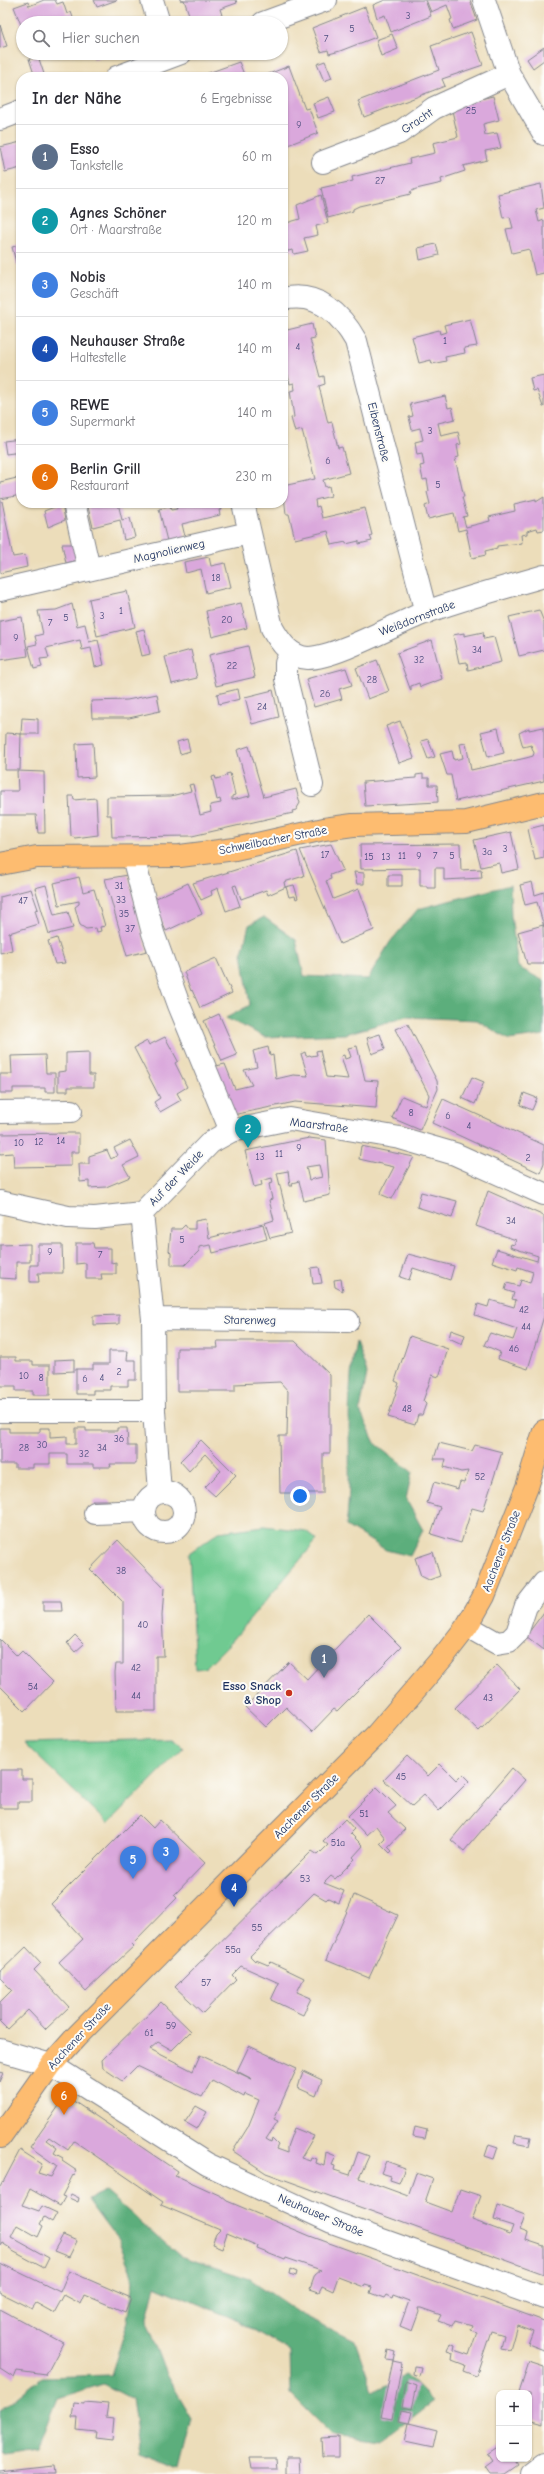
<!DOCTYPE html>
<html lang="de">
<meta charset="utf-8">
<style>
:root{--surface:#fff;--page:#f7f7f7;--text:#2b2b33;--muted:#7c7c81;--line:#e1e1e2;--accent:#c8321e}
body{margin:0;font-family:"Comic Neue",sans-serif;background:var(--page);color:var(--text)}
.controls{position:absolute;right:12px;bottom:12px;display:grid;overflow:hidden;border-radius:8px;box-shadow:0 1px 3px #0004}
.controls button{width:36px;height:36px;display:grid;place-items:center;padding:0;border:0;border-bottom:1px solid var(--line);background:var(--surface);color:var(--text);font:20px sans-serif}
.you{position:absolute;left:300px;top:1496px;width:14px;height:14px;margin:-10px;border:3px solid #fff;border-radius:50%;background:#1a73e8;box-shadow:0 0 0 6px #1a73e833}
.badge{display:grid;place-items:center;width:26px;height:26px;border-radius:50%;background:var(--accent);color:#fff;font-size:13px;font-weight:700}
.pin{position:absolute;translate:-50% -33px;filter:drop-shadow(0 1px 2px #0008)}
.pin::after{content:'';position:absolute;top:21px;width:14px;height:12px;background:inherit;clip-path:polygon(0 0,100% 0,50% 100%)}
.list{margin:0;padding:0;list-style:none}
h2{display:flex;justify-content:space-between;align-items:center;height:52px;margin:0;padding:0 16px;font-size:17px}
h2 small{font-size:13px;font-weight:400;color:var(--muted)}
.list li{display:grid;grid-template-columns:26px 1fr auto;gap:12px;align-items:center;box-sizing:border-box;height:64px;padding:0 16px;border-top:1px solid var(--line)}
.list b{display:block;font-size:15px;white-space:nowrap}
.list p{margin:0;font-size:13px;white-space:nowrap;color:var(--muted)}
.list em{font-size:13px;font-style:normal;color:var(--muted)}
.icon{flex:none;width:22px;height:22px;fill:none;stroke:currentColor;stroke-width:2;stroke-linecap:round;stroke-linejoin:round}
.map{position:relative;flex:none;width:544px;height:2474px;overflow:hidden}
.search{position:absolute;background:var(--surface);box-shadow:0 1px 3px #0004;left:16px;top:16px;width:272px;height:44px;display:flex;align-items:center;gap:10px;box-sizing:border-box;padding:0 14px;border-radius:22px;color:var(--muted);font-size:15px}
.panel{position:absolute;background:var(--surface);box-shadow:0 1px 3px #0004;left:16px;top:72px;width:272px;height:436px;border-radius:16px}
.map>svg:first-child{display:block}
</style>
<div class="map">
<svg width="544" height="2474" viewBox="0 0 544 2474">
<rect width="100%" height="100%" fill="#fdfcf7"/>
<filter id="ink" filterUnits="userSpaceOnUse"><feTurbulence type="fractalNoise" baseFrequency=".025" numOctaves="2"/><feDisplacementMap in="SourceGraphic" scale="8" xChannelSelector="R" yChannelSelector="G"/><feConvolveMatrix kernelMatrix="1 2 1 2 8 2 1 2 1" color-interpolation-filters="sRGB"/></filter>
<filter id="wash" filterUnits="userSpaceOnUse"><feTurbulence type="fractalNoise" baseFrequency=".012" numOctaves="4" result="noise"/><feDisplacementMap in="SourceGraphic" scale="16" xChannelSelector="R" yChannelSelector="G"/><feGaussianBlur stdDeviation="0.9" result="paint"/><feColorMatrix in="noise" values="0 0 0 0 0 0 0 0 0 0 0 0 0 0 0 0 0 1.4 0 .05"/><feComposite in="paint" operator="in"/></filter>
<g filter="url(#wash)">
<rect width="100%" height="100%" fill="#ecddba"/>
<path fill="#70ca91" stroke="#467c78" d="M264,1526l42,5 11,9 -86,102 -26,26 -10,1 -6,-116 30,-21z
M170,1739l13,9 -75,76 -84,-81z"/>
<path fill="#5cae7b" stroke="#3c6e6c" d="M510,885l1,31 7,51 26,14v54l-35,5 -32,-20 -71,-3 -61,17 -80,3 -39,-19 24,-13 -8,-52 7,-28 15,-8 32,23 8,36 64,3 22,-37 28,-33z
M356,1342l11,31 -7,38 15,32 37,29 -6,27 17,31 -13,26 -24,-6 -40,-24c8,-61 -3,-123 10,-184z
M105,2191l75,65 70,23 51,35 54,27 18,51 33,-17 27,27 -52,39 -49,-6 -41,-41 -1,-43 -58,-33 -77,-32 -9,36 19,50 27,46 -13,52 -39,-15 -8,-56 -29,-15 -45,14 -20,51 -36,5 -2,-2v-41l42,-34 69,-2 17,-54 6,-41 -16,-41 -30,-40z"/>
<g id="blocks">
<path fill="#daa8dc" fill-rule="evenodd" d="M44,0h11l2,4 6,-2 4,12 4,-2 4,11h-52v7l-9,-23 14,-5 1,4z
M94,0h23l-20,7z
M180,0h56l1,3 -17,6 2,6 -30,8 -8,-23z
M385,0h40l6,16 -40,16 -6,-17 -8,3 -4,-13z
M426,0h44l7,20 -24,9 -3,-9 2,-1 -5,-14 -16,7z
M365,7l11,30 -36,14 -11,3 -1,-4 -7,2 -9,-24z
M0,25l7,21 -7,2z
M471,32l12,33 -41,14 3,7 -81,31 -6,-16 81,-31 -8,-24z
M392,34l6,15 -17,7 -5,-16z
M544,47v13l-11,8 -6,-9z
M92,53h12l1,2 -11,4z
M38,56l7,21h-10l-6,-18z
M325,61l7,17 -8,3 -7,-17z
M239,62l6,15h-48z
M289,66l16,43 4,-1 9,25 -35,14v-70h-22z
M493,96l6,24 -16,4 2,11 12,-2 4,15 -16,3 2,9 -24,6 2,5 -24,8 1,4 -26,6 -6,3 1,2 -52,12 -6,3v2l-25,7 -7,-30 32,-7 -1,-4 58,-14 -1,-4 26,-6 -2,-10 25,-6 -7,-31z
M329,97l6,15 -17,6 -5,-15z
M21,142v26l-16,4 -5,-25z
M541,184l3,24 -8,2 3,12 5,-2v53l-9,2 -6,-26 -17,4 -6,-24 7,-1 -3,-11 -7,1 -5,-24z
M321,195l7,28 -12,3 2,9 -14,3 4,13 -14,3 -1,-4 -10,2v-28l17,-5 -3,-14z
M436,244l3,11 -19,5 -2,-12z
M21,245v20l-4,1 -5,-19z
M470,319l7,27 -13,2 1,5 -20,4 1,4 -14,3 -1,-4 -12,3 -7,-26 27,-7 1,4 6,-2 -2,-7z
M312,324l3,14 -5,1 10,38 4,-1 1,8 -6,2 9,37 4,-1 6,26 4,-1 7,26 -26,7 2,7 4,-1 2,10 -16,4 1,7 3,-1 3,12 43,-10 7,27 -2,1 2,5 -13,3v-3l-13,3v-2l-14,3 -4,-14 -33,8 -6,-25h-3l-3,-28 32,-7 -13,-49 -7,2 -4,-14 3,-1 -4,-26 5,-1 -1,-7 -4,1 -7,-30v-23z
M544,375v32h-1l-6,-17 -4,1 -3,-13z
M445,396l3,12 4,-1 3,12 -17,4 3,13 17,-4 3,12 -4,1 2,12 -4,1 9,39h-2l5,19 -4,1 3,10 24,-6 -1,-4 26,-6 -1,-7 22,-5v3l8,-5v33l-6,1 -1,-3 -10,3v3l-6,1 1,8 -25,3v2l-12,3 1,4 -14,3 -6,-29 -8,2 -4,-18 -26,6 -3,-13 5,-2 -3,-12 2,-1 -2,-12 -4,1 -3,-14 4,-1 -2,-11 -5,1 -2,-13 8,-2 -3,-12 -8,2 -3,-13 4,-1 -3,-12z
M21,439v13l-15,2 -2,-13z
M21,477v18l-21,4v-17z
M0,501h2l11,56 12,-2 2,12 -27,6z
M87,503h31l4,17 8,-2 5,19 -11,3 -4,-20 -27,7z
M175,503h45l2,7h-3l1,5 -38,9 4,17 -18,4 -9,-36 11,-2 1,3 6,-1z
M62,504l3,16 -17,7 -4,-16z
M62,544h16l4,15 -16,4z
M209,557l2,9 14,-3 6,24 -25,6 -5,-24 -15,4 -2,-11z
M127,591l8,36 -38,9 -8,-37z
M241,603l6,25 -35,9 -6,-26z
M72,604l5,22 8,-2 4,18 9,-2 6,25 -9,2 -4,-19 -9,2 -2,-10 -34,8 3,10 -9,1 2,8 -8,2 -6,-23 9,-2 -2,-8 8,-2 -5,-23 18,-1z
M539,610l5,12v28l-25,6 -10,-39z
M22,617l6,39 -28,4v-39z
M144,629l6,25 -8,2 -6,-25z
M483,632l1,7 10,-2 7,25 -33,8 -1,-8 -8,1 -6,-28 11,-2v3z
M432,640l10,39 -22,8 -1,-4 -8,3v5l-14,-38z
M248,646l7,31 -39,9 -7,-31z
M191,650l6,28 -25,6 -7,-27z
M377,660l12,31 -21,8 -12,-31z
M346,668l6,17 -13,4 3,10 -28,8 -8,-28z
M238,689l2,10 -21,5 -2,-10z
M273,690l6,27 -27,7 -7,-27z
M157,694l3,17 -31,7h-37l-1,-17 36,-1z
M22,718l16,1v15h-17z
M400,721l14,37 -15,5 -13,-37z
M544,727v54l-88,20 -5,-26h-4l-7,-21 12,-3 2,9 9,-2 -3,-14 6,-1 5,27 55,-12 7,-2 1,-3 -3,-8 -8,2 -4,-14 10,-5v2z
M498,728l6,25 -16,4 -7,-25z
M6,733l15,1 -1,36h-15z
M187,739l3,12 -10,3 -3,-12z
M428,739l7,18 -7,2 -7,-18z
M93,743l2,34 -18,1 -1,-34z
M249,746l15,51 32,-8 4,14 -4,7 -4,1 1,2 -101,23 -80,1 -1,-22h-4v-18l64,-1 20,-5 -2,-6 4,-1 7,31 11,-3 -1,-7 11,-2 -1,-4 -3,1 -5,-23 3,-1 1,3 11,-3 -1,-2 4,-1 5,22 -3,1v4l18,-4 -13,-46z
M17,771l27,1 1,61h-7l-2,-18h-36v-24h18z
M423,774v4h6v7h8l1,17 -73,4 -2,-24 53,-4v-3z
M69,796h4l1,4 22,-2 2,37 -23,3 -4,-2z
M544,825v33l-9,2 -7,-31z
M511,832l8,37 -18,4 -2,-10 -18,4 -7,-27z
M331,844l12,26 -13,5 1,4 -5,2 7,18 26,-10 15,41 -34,14 -40,-94z
M460,844l1,26 20,-1 1,9 -38,2v-12h-9v20h-8v-2h-7v-18l-59,1 -1,-24z
M297,851l7,25 -20,6 1,5 9,-2 4,13 -2,1 -1,-3 -6,1 -3,-10 -18,8 -2,-5 -25,9 -5,-14 -3,1 7,20 -14,5 -8,-23 -7,3 1,4 -11,5 -8,-17z
M354,872l10,1v11h-7z
M128,875l19,76 -20,5 -22,-77z
M388,875h14v11h-14z
M79,877l4,15 11,-3 11,37 -5,1 1,4 -4,1 -1,-4 -10,1 -6,-4 -5,-18 4,-3v-3l-20,4 -5,-22z
M532,882l3,13 9,-3v35l-7,-25 -12,3 -5,-20z
M188,883l14,31 -36,17 -14,-31z
M46,885l8,30 14,-3 5,16 -24,6 -14,-46z
M31,889l7,20 -3,1 4,14 -30,9 3,17 -12,3v-56z
M543,925l1,39h-17l-9,-32z
M57,938l8,25 -10,1 -7,-23z
M216,958l16,35 -32,15 -8,-18 -1,1 -7,-19z
M219,1014l18,41 -15,6 -18,-40z
M408,1024l29,57 1,8 -18,41 -28,-12 10,-22 24,10 3,-11 -34,-66z
M380,1034l5,15 -13,5 -5,-16z
M165,1037l13,24 -3,2 12,24 -10,6 4,7 -21,12 -6,-10 6,-4 -26,-50 13,-7 2,4z
M357,1046l8,34 13,1 -2,27 -81,-6 -62,13 -21,-48 13,-3 10,25 17,-4 -8,-15 13,-3 -4,-16 15,-4 2,9 3,-1 3,24 17,-4 15,1 -7,-22 4,-2 1,4 4,-1 1,1 6,-1 -1,-4 4,-1 6,27 22,2 -7,-23 3,-1 1,4 6,-2 -3,-9z
M89,1052v23h5v12h-26v4h-10v-19l8,-1v-18z
M45,1055l1,18h9v19h-10v-4h-32v5h-13v-19h12l-1,-18z
M472,1077l12,5 -9,22 -13,-6z
M524,1093l13,5 -5,12 -12,-5z
M443,1099l101,46v18l-4,10 -108,-50z
M70,1133h9v19h-8v14l-57,1 -1,-14 -13,1v-20z
M309,1138l17,2 4,55 -26,6 -5,-20 -7,2 1,3h-3l-2,-15 -11,2 14,60 -21,5 -5,-15 9,-3 -5,-20 3,-1 -3,-15 4,-1 -1,-5 -11,3 1,4 -8,2 -9,-36zM319,1165l3,12 -13,3 -3,-13z
M130,1140l9,17 -16,8 7,12 -24,10 -17,1v-7l-9,1 -1,-18h10v-8l18,-6 4,9 7,-4 -4,-7z
M361,1146l53,11 -22,42 -12,-5 14,-27 -35,-8z
M488,1191l56,25v100l-16,53 -30,-10 2,-7 -16,-7 6,-12 23,7 4,-11 -42,-14 3,-11 10,3 2,-7 24,7 2,-7 -4,-1 2,-6 -9,-3 2,-7 12,3 2,-6 9,3 3,-11 -15,-5 -1,3 -25,-8 5,-13 40,12 1,-5 -28,-9 1,-3 3,1 2,-5 -40,-14z
M421,1192l36,9 -5,17 -35,-11z
M206,1219l3,19 54,-14 4,15 -54,14 -2,-8 -12,2v4l-14,14h-14v-12l-2,-2 2,-22h10l4,-4 3,4h7v-8z
M76,1243h17l1,5h17v15l5,-1v12h-15l1,5h-16v-16l-10,1z
M30,1244v18h-14v17l-16,-1v-33z
M38,1244h24l1,29h-25l1,9h-9v-17h8z
M408,1254l46,12 -4,14 -37,-12 -4,12 -9,-3z
M319,1267l3,16 -9,1 -2,-16z
M341,1279l2,12 -8,-4 -1,-7z
M119,1315v9l-26,1v-9z
M451,1330l14,5 -3,9 -13,-6z
M410,1336l38,13 -9,28 -7,-2 -9,26 3,3 -4,11h-4l-3,10 -27,-8 11,-34 -4,-2z
M217,1341h78l35,34v78h-7v40h-43l-1,-57h8l1,-45 -8,-9 -45,2v7h-58v-43h41z
M109,1351h19l-1,9h9v20h-8v6h-18v4h-17v4h-17v-25h17v-5h16z
M0,1357h16v4h17v4h17v30h-17v-4h-17v-5h-16z
M74,1359v12l-19,1v-12z
M0,1428h9v4h31v-4h10v9l17,-1v8h9v-16h10v3h31v-3h10l1,18h8v18h-26l1,3h-18v-3h-26v-10h-17v10h-17v4h-18v-4h-15z
M201,1440l35,35 -21,21 -10,-9 16,-16 -16,-17 -16,17 -9,-10z
M439,1443l33,8 3,-6 27,7 -19,59 -11,-3 -11,35 -30,-9 9,-27 -13,-4 7,-21 24,7 2,-7 4,1 4,-12 -7,1 -17,-5 2,-8h-12z
M93,1500h18v8l-18,1z
M118,1540l46,48 -2,28 2,40h-8v55h-40l-1,-39 1,-8h7v-62l-33,-33z
M433,1552l7,24 -11,4 -8,-4 -6,-18z
M43,1601h18l1,10h-19z
M544,1612v38l-18,-14z
M368,1614l33,33 -64,64 -3,-2 -22,23 -26,-25 -20,20 -21,-20 44,-45 18,17z
M75,1635l9,9 -9,8 -8,-9z
M0,1639l17,17 5,-5 31,31 -28,29 -25,-25z
M497,1665l23,24 -41,42 -24,-23z
M407,1756l21,20 12,-12 16,16 6,-6 7,7 -30,30 -15,-16 -12,11 -28,-26z
M512,1768l13,12 -61,71 -13,-11z
M0,1770h22v9h10v23h-14v6h-18z
M377,1787l19,19 -8,7 17,16 -17,18 4,4 -2,2 -10,-10 5,-5 -9,-12 -10,9 -18,-19z
M140,1815l13,13 7,-8 45,43 -31,32 3,3 -45,46 2,2 -48,45 -27,-29 24,-23 -32,-35z
M345,1819l9,10 -4,4 13,13 -10,11 2,2 -20,20 -4,-3 -7,7 20,8 -5,12 -11,-5 -2,2 -12,-7 -64,63 5,5 1,-1 12,5 3,-3 33,16 -7,14 14,6 -8,17 -32,-15 8,-17 -38,-17 -9,9 4,4 -33,34 -28,-26 137,-136 6,4 10,-10 -5,-4z
M354,1895l44,20 -29,63 -43,-18z
M26,1947l15,16 -7,7 35,37 -23,22 -18,-19 -20,19 -8,-8v-19l12,-12 -12,-12v-6z
M161,2002l30,29 -19,19 -14,-8 -8,7 43,22 7,-16 52,24 -15,-8 12,-25 48,22 -23,51 4,2 -12,18 5,3 1,-3 6,6 -2,4 11,4v-6l7,-19 20,8 -13,22 9,3 1,-4 6,2 -1,4 8,3 2,-14 10,4 -4,9 3,1 -1,4 16,5 8,-23 11,4 -10,22 49,18 8,-23 17,6 -8,23 27,10 8,-23 21,7 -9,24 38,14 3,-8 -19,-6 4,-15 27,10 -5,15 8,3 -2,7 18,6v28l-278,-101 -33,-22 15,-24 11,-27 -14,-6 -1,3 -32,-17 -10,17 -65,-31 -15,15 -19,-13 -1,-8z
M303,2071l19,9 -6,16 -18,-8z
M0,2072l4,1 -4,9z
M66,2096l111,75 -2,4 46,21 6,5 83,35 234,85v29l-16,-6 5,-13 -16,-6 -7,25 -9,-2 3,-13 -13,-4 -15,45 -13,-5 2,-6 -13,-5 1,-7 -6,-2 3,-8 5,2 -1,5 15,5 8,-23 -7,-2 2,-5 -17,-5 -3,6 -14,-5 3,-6 -20,-7h-3l1,4 -7,19 -12,-5 9,-25 -16,-6 -1,3 -6,-3 -2,3 -14,-5 2,-6 -7,-2 -1,2 -26,-10 -5,14 -11,-5 -3,6 -9,-3 5,-14 6,-5 -35,-12 -1,2 -28,-11 1,-3 -31,-13 -5,15 -10,-4 4,-10 4,-4 -59,-25 2,-3 -89,-61 -6,9 -19,-13 -3,3 11,8 -3,5 9,5 -1,3 15,10 -3,5 -1,-1 -11,21 3,1 -5,9 -30,-17 -8,16 17,6 3,-5 15,7 -5,9 -8,-5 -4,7 3,2 -5,11 -21,-12 -6,12 38,21 -5,10 -35,-19 1,-1 -8,-5 -2,3v-58l20,-38 22,14 -4,9 13,4 6,-11 -27,-19z
M196,2106l11,6 -10,17 -12,-7z
M415,2127l12,3 -2,9 -12,-2z
M516,2135l15,2 -2,9 -15,-3z
M489,2144l9,3 -4,12 -9,-3z
M386,2161l19,7 -6,15 -9,-3 1,-4 -10,-3z
M71,2194l8,4 -1,4 -9,-4z
M63,2235l14,6 -8,16 -15,-6z
M0,2263l60,29 9,-21 62,27 -6,14 -40,-17 -4,9 -17,-9 -10,18 -18,-10 -4,6 -32,-16z
M290,2269l7,3 -1,4 -7,-2z
M0,2309l63,34 -17,32 -29,-4 -3,7 -14,-9z
M388,2350l7,2 -2,9 -7,-1z
M393,2361l9,2 -10,56 -11,-2z
M529,2362l15,5v56l-15,-4v-26h-10z
M414,2366l7,1 -2,9 -6,-2z
M406,2382l11,4 -5,23 -10,-2z
M84,2402l24,2 -2,13 8,1 -2,22 -17,-2 1,-6 -19,-2 1,-13h-6l2,-14 10,1z
M401,2410l11,2 -3,11 -10,-2z
M409,2423l28,7 -4,18 -28,-6z
M339,2437v20h-17l-1,-19z
M499,2446v13h15l4,6 -13,9h-16l-5,-7 8,-6 -5,-7z
M286,2457h13l1,17h-14z
M250,2458h26l1,11h-25z
M54,2466l1,8h-55v-2z"/>
</g>
</g>
<g filter="url(#ink)">
<use href="#blocks" fill-opacity="0" stroke="#84868c" stroke-width="1"/>
<g fill="none" stroke-linecap="round" stroke-linejoin="round">
<defs>
<path id="minor" d="M152,0l7,23
M484,0l25,74 35,60
M263,23l63,-23
M117,77l64,-24
M0,119l21,-8
M323,162l76,-29 35,-25 75,-34
M283,299c34,-8 58,15 73,42l70,272
M74,503l15,66
M243,503l29,125c8,14 18,29 36,30 27,0 88,-34 116,-45 39,-15 80,-25 120,-37
M0,590l249,-57
M291,653l-5,10v16l26,106
M133,857l20,76 26,72 52,126 59,-12 110,19 55,16 89,40
M0,1112l71,-1
M0,1202l68,15 27,1 47,-5 69,-71 20,-11
M142,1213l11,106 1,92 6,81
M153,1319l195,2
M0,1411h154
M144 1512a20 20 0 1 1 40 0a20 20 0 1 1-40 0Z
M95,1513l49,-2
M467,1626l30,17 12,-2 8,-8 9,-27 18,-23
M0,2050l51,15 156,99 125,58 212,76
M531,2474l13,-10"/>
<path id="major" d="M0,864l37,-7 143,-1 55,-7 89,-20 29,-4 113,-3 78,-19
M0,2137l51,-72 25,-28 301,-303 66,-77 24,-31 17,-30 43,-109 17,-56"/>
</defs>
<use href="#minor" stroke="#84868c" stroke-width="24"/>
<use href="#major" stroke="#84868c" stroke-width="24"/>
<use href="#minor" stroke="#fff" stroke-width="22"/>
<use href="#major" stroke="#fdbc6f" stroke-width="22"/>
</g>
</g>
<circle fill="#c8321e" stroke="#fdfcf7" stroke-width="1.5" cx="289" cy="1693" r="4"/>
<g text-anchor="middle" dominant-baseline="central" stroke-width="4" stroke-linejoin="round" paint-order="stroke">
<g font-size="10" fill="#4b4d7e">
<text x="408" y="16">3</text>
<text x="352" y="29">5</text>
<text x="326" y="39">7</text>
<text x="471" y="111">25</text>
<text x="299" y="125">9</text>
<text x="380" y="181">27</text>
<text x="445" y="341">1</text>
<text x="298" y="347">4</text>
<text x="430" y="431">3</text>
<text x="328" y="461">6</text>
<text x="438" y="485">5</text>
<text x="216" y="578">18</text>
<text x="121" y="611">1</text>
<text x="102" y="616">3</text>
<text x="66" y="618">5</text>
<text x="227" y="620">20</text>
<text x="50" y="623">7</text>
<text x="16" y="638">9</text>
<text x="477" y="650">34</text>
<text x="419" y="660">32</text>
<text x="232" y="666">22</text>
<text x="372" y="680">28</text>
<text x="325" y="694">26</text>
<text x="262" y="707">24</text>
<text x="505" y="849">3</text>
<text x="487" y="852">3a</text>
<text x="325" y="855">17</text>
<text x="402" y="856">11</text>
<text x="419" y="856">9</text>
<text x="435" y="856">7</text>
<text x="452" y="856">5</text>
<text x="369" y="857">15</text>
<text x="386" y="857">13</text>
<text x="119" y="886">31</text>
<text x="121" y="900">33</text>
<text x="23" y="901">47</text>
<text x="124" y="914">35</text>
<text x="130" y="929">37</text>
<text x="411" y="1113">8</text>
<text x="448" y="1116">6</text>
<text x="469" y="1126">4</text>
<text x="61" y="1141">14</text>
<text x="39" y="1142">12</text>
<text x="19" y="1143">10</text>
<text x="299" y="1148">9</text>
<text x="279" y="1154">11</text>
<text x="260" y="1157">13</text>
<text x="528" y="1158">2</text>
<text x="511" y="1221">34</text>
<text x="182" y="1240">5</text>
<text x="50" y="1252">9</text>
<text x="100" y="1255">7</text>
<text x="524" y="1310">42</text>
<text x="526" y="1327">44</text>
<text x="514" y="1349">46</text>
<text x="119" y="1372">2</text>
<text x="24" y="1376">10</text>
<text x="41" y="1378">8</text>
<text x="102" y="1378">4</text>
<text x="85" y="1379">6</text>
<text x="407" y="1409">48</text>
<text x="119" y="1439">36</text>
<text x="42" y="1445">30</text>
<text x="24" y="1448">28</text>
<text x="102" y="1448">34</text>
<text x="84" y="1454">32</text>
<text x="480" y="1477">52</text>
<text x="121" y="1571">38</text>
<text x="143" y="1625">40</text>
<text x="136" y="1668">42</text>
<text x="33" y="1687">54</text>
<text x="136" y="1696">44</text>
<text x="488" y="1698">43</text>
<text x="401" y="1777">45</text>
<text x="364" y="1814">51</text>
<text x="338" y="1843">51a</text>
<text x="305" y="1879">53</text>
<text x="257" y="1928">55</text>
<text x="233" y="1950">55a</text>
<text x="206" y="1983">57</text>
<text x="171" y="2026">59</text>
<text x="149" y="2033">61</text>
</g>
<g font-size="12" fill="#1b2f5e" stroke="#fdfcf7">
<text transform="translate(417 121) rotate(-34)">Gracht</text>
<text transform="translate(379 432) rotate(76)">Eibenstraße</text>
<text transform="translate(169 551) rotate(-13)">Magnolienweg</text>
<text transform="translate(417 618) rotate(-21)">Weißdornstraße</text>
<text transform="translate(273 840) rotate(-11)">Schweilbacher Straße</text>
<text transform="translate(319 1125) rotate(7)">Maarstraße</text>
<text transform="translate(176 1178) rotate(-46)">Auf der Weide</text>
<text transform="translate(250 1320) rotate(1)">Starenweg</text>
<text transform="translate(501 1551) rotate(-69)">Aachener Straße</text>
<text transform="translate(306 1806) rotate(-45)">Aachener Straße</text>
<text transform="translate(79 2036) rotate(-47)">Aachener Straße</text>
<text transform="translate(321 2215) rotate(23)">Neuhauser Straße</text>
</g>
<g font-size="12" font-weight="bold" fill="#1b2f5e" stroke="#fdfcf7" text-anchor="end">
<text x="281" y="1686">Esso Snack<tspan x="281" dy="14">&amp; Shop</tspan></text>
</g>
</g>
</svg>
<div class="controls">
<button>+</button>
<button>−</button>
</div>
<div class="you"></div>
<div class="pin badge" style="left:324px;top:1678px;background:#5c6f8a">1</div>
<div class="pin badge" style="left:248px;top:1148px;background:#0f9aa8">2</div>
<div class="pin badge" style="left:166px;top:1871px;background:#3f7fe0">3</div>
<div class="pin badge" style="left:234px;top:1907px;background:#1a4fb4">4</div>
<div class="pin badge" style="left:133px;top:1879px;background:#3f7fe0">5</div>
<div class="pin badge" style="left:64px;top:2115px;background:#e8710a">6</div>
<div class="search"><svg class="icon" aria-label="search" viewBox="0 0 24 24"><circle cx="10" cy="10" r="6"/><path d="M15 15l6 6"/></svg>Hier suchen</div>
<section class="panel">
<h2>In der Nähe<small>6 Ergebnisse</small></h2>
<ul class="list">
<li><span class="badge" style="background:#5c6f8a">1</span><div><b>Esso</b><p>Tankstelle</p></div><em>60 m</em></li>
<li><span class="badge" style="background:#0f9aa8">2</span><div><b>Agnes Schöner</b><p>Ort · Maarstraße</p></div><em>120 m</em></li>
<li><span class="badge" style="background:#3f7fe0">3</span><div><b>Nobis</b><p>Geschäft</p></div><em>140 m</em></li>
<li><span class="badge" style="background:#1a4fb4">4</span><div><b>Neuhauser Straße</b><p>Haltestelle</p></div><em>140 m</em></li>
<li><span class="badge" style="background:#3f7fe0">5</span><div><b>REWE</b><p>Supermarkt</p></div><em>140 m</em></li>
<li><span class="badge" style="background:#e8710a">6</span><div><b>Berlin Grill</b><p>Restaurant</p></div><em>230 m</em></li>
</ul>
</section>
</div>
